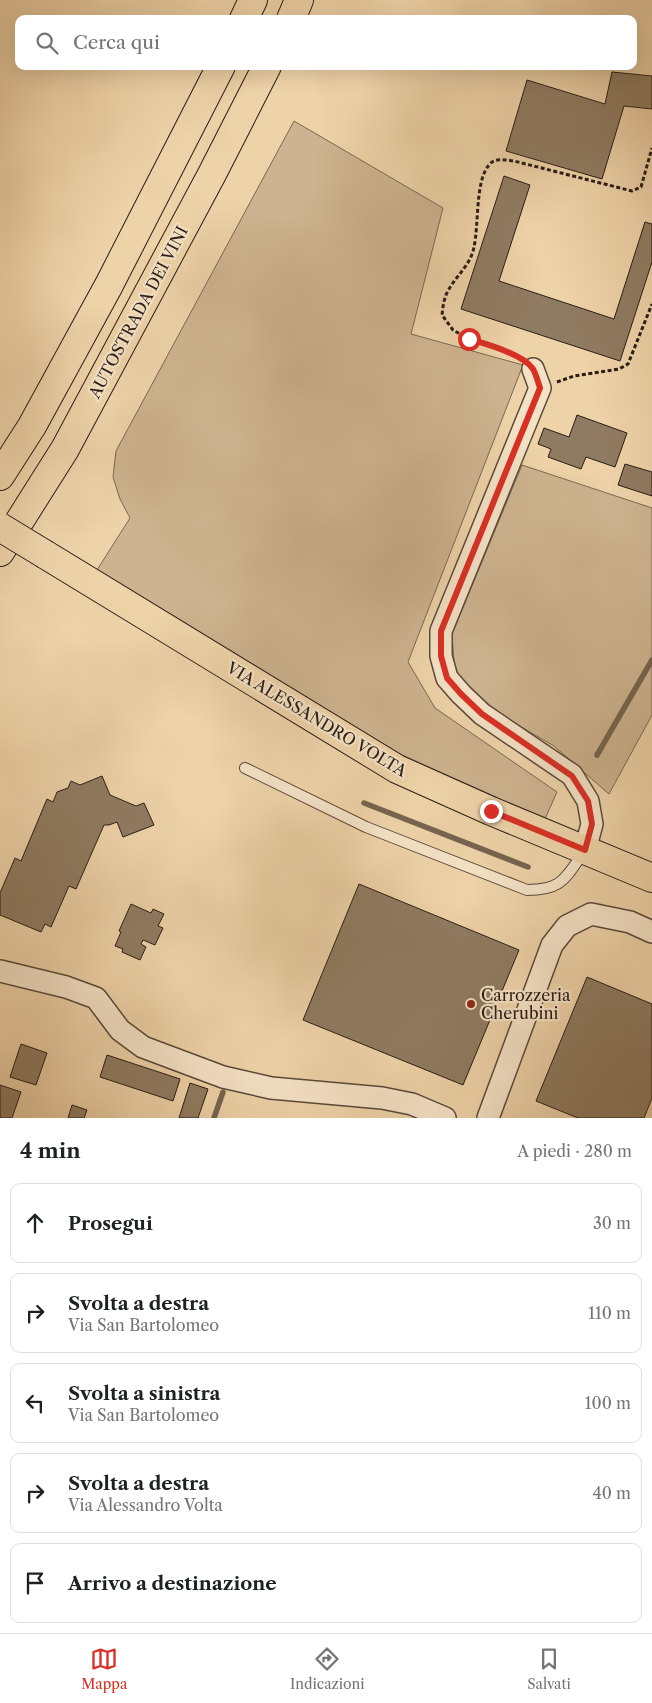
<!DOCTYPE html>
<html lang="it">
<meta charset="utf-8">
<style>
:root{--surface:#fff;--page:#f6f6f6;--text:#202124;--muted:#757577;--line:#e0e0e0;--accent:#d93025}
body{margin:0;font-family:"Libre Caslon Text",serif;background:var(--page);color:var(--text)}
.stop{position:absolute;width:15px;height:15px;margin:-11px;border:4px solid #d93025;border-radius:50%;background:#fff}
.stop.end{background:#d93025;border-color:#fff;box-shadow:0 1px 5px #0008}
.list{margin:0;padding:0;list-style:none}
h2{display:flex;justify-content:space-between;align-items:center;height:65px;margin:0;padding:0 20px;font-size:21px}
h2 small{font-size:16px;font-weight:400;color:var(--muted)}
.list li{display:grid;grid-template-columns:32px 1fr auto;gap:15px;align-items:center;box-sizing:border-box;height:80px;margin:0 10px 10px;padding:0 10px;border:1px solid var(--line);border-radius:10px}
.list b{display:block;font-size:19px;white-space:nowrap}
.list p{margin:0;font-size:16px;white-space:nowrap;color:var(--muted)}
.list em{font-size:16px;font-style:normal;color:var(--muted)}
.icon{flex:none;width:28px;height:28px;fill:none;stroke:currentColor;stroke-width:2;stroke-linecap:round;stroke-linejoin:round}
.map{position:relative;flex:none;width:652px;height:1118px;overflow:hidden}
.search{position:absolute;background:var(--surface);box-shadow:0 5px 20px #0002;left:15px;right:15px;top:15px;height:55px;display:flex;align-items:center;gap:12px;box-sizing:border-box;padding:0 18px;border-radius:10px;color:var(--muted);font-size:19px}
.sheet{height:515px;background:var(--surface)}
nav{display:flex;justify-content:space-around;align-items:center;box-sizing:border-box;height:70px;border-top:1px solid var(--line);background:var(--surface);font-size:14px;color:var(--muted)}
nav a{display:grid;justify-items:center;gap:2px}
nav .on{color:var(--accent)}
.map>svg:first-child{display:block}
</style>
<div class="map">
<svg width="652" height="1118" viewBox="0 0 652 1118">
<rect width="100%" height="100%" fill="#eed2a8"/>
<filter id="stains"><feTurbulence type="fractalNoise" baseFrequency=".004" numOctaves="4"/><feColorMatrix values="0 0 0 0 .2 0 0 0 0 .09 0 0 0 0 .02 0 0 0 .5 -.17"/></filter>
<radialGradient id="worn" r=".72"><stop offset=".6" stop-color="#630" stop-opacity="0"/><stop offset="1" stop-color="#630" stop-opacity=".3"/></radialGradient>
<path fill="#cdb38f" stroke="#7b6852" d="M294,121l149,87 -32,126 112,31 -115,297 27,46 122,84 -12,27 -143,-64 -305,-185 33,-52 -10,-19 -7,-22 3,-26z
M522,465l130,43v207l-43,79 -55,-48 -64,-37 -31,-31 -5,-15 -2,-29z"/>
<g fill="none" stroke-linecap="round" stroke-linejoin="round">
<path stroke="#77644f" stroke-width="5.5" d="M597,755l55,-95
M364,803l164,64
M214,1118l9,-26"/>
</g>
<path fill="#8f7b61" stroke="#291d15" d="M612,72l40,4v33l-28,-3 -22,73 -96,-28 21,-71 78,24z
M504,176l26,9 -31,96 115,38 31,-97 7,2v38l-32,99 -159,-52z
M577,415l50,18 -12,34 -29,-10 -5,12 -33,-12 3,-8 -13,-5 6,-16 25,9z
M625,464l27,8v24l-34,-11z
M102,776l8,19 26,11 8,-3 10,22 -31,12 -6,-15 -8,3h-5l-28,64 -7,-3 -18,41 -6,-3 -4,8 -41,-17v-22l15,-35 6,3 26,-62 6,3 4,-10 11,-4 3,-7 9,4z
M359,884l160,66 -56,135 -160,-65z
M131,904l20,9 2,-4 11,5 -6,12 5,2 -8,17 -12,-5 -2,4 5,3 -6,13 -18,-8 1,-3 -8,-3 6,-14 -2,-1z
M587,977l65,27v94l-8,20h-66l-42,-17z
M21,1044l26,9 -11,32 -26,-8z
M107,1055l73,24 -7,22 -73,-24z
M190,1083l18,6 -10,29h-19z
M0,1085l21,7 -9,26h-12z
M72,1105l15,5 -3,8h-16z"/>
<g fill="none" stroke-linecap="round" stroke-linejoin="round">
<defs>
<path id="lane" d="M245,768l121,59 161,63c36,0 38,-12 57,-38"/>
<path id="street" d="M533,369l7,19 -99,243v25l6,22 14,16 21,20 90,61 16,26 4,23 -7,26
M0,971l66,16 30,11 24,32 23,17 80,30 48,11 111,10 30,6 33,14
M488,1118l64,-173 15,-19 24,-12 39,8 22,10"/>
<path id="primary" d="M46,555l351,214 94,42 161,67"/>
<path id="highway" d="M244,19l9,-19
M291,19l8,-19
M0,476l32,-50 77,-141 112,-219
M0,552l65,-103 147,-275 55,-108"/>
</defs>
<use href="#lane" stroke="#5a4a3a" stroke-width="12"/>
<use href="#street" stroke="#5a4a3a" stroke-width="24"/>
<use href="#primary" stroke="#291d15" stroke-width="30"/>
<use href="#highway" stroke="#291d15" stroke-width="30"/>
<path stroke="#291d15" stroke-width="3" stroke-dasharray="4 2.5" stroke-linecap="butt" d="M519,358l-24,-11 -26,-8 -16,-9 -11,-15c1,-9 2,-18 7,-26 8,-14 22,-25 25,-42 5,-22 1,-66 15,-82 6,-8 16,-5 25,-4l118,30 9,-4 11,-39
M557,382l17,-6 45,-7 9,-5 24,-60"/>
<use href="#lane" stroke="#f4e2c6" stroke-width="10"/>
<use href="#street" stroke="#f4e2c6" stroke-width="21"/>
<use href="#primary" stroke="#eed2a8" stroke-width="28"/>
<use href="#highway" stroke="#eed2a8" stroke-width="28"/>
<defs>
<path id="primary-bridge" d="M0,527l46,28"/>
</defs>
<use href="#primary-bridge" stroke="#291d15" stroke-width="30" stroke-linecap="butt"/>
<use href="#primary-bridge" stroke="#eed2a8" stroke-width="28"/>
</g>
<g fill="none" stroke-linecap="round" stroke-linejoin="round">
<path stroke="#d93025" stroke-width="6" d="M469,339c17,5 54,15 64,30 3,5 5,13 7,19l-99,243v25l6,22 14,16 21,20 90,62 16,25 4,23 -7,26 -94,-39"/>
</g>
<circle fill="#8f2418" stroke="#f4e2c6" stroke-width="2" cx="471" cy="1004" r="5"/>
<g text-anchor="middle" dominant-baseline="central" stroke-width="4.5" stroke-linejoin="round" paint-order="stroke">
<g font-size="16" fill="#291d15" stroke="#f4e2c6">
<text transform="translate(138 312) rotate(-62)">AUTOSTRADA DEI VINI</text>
<text transform="translate(317 719) rotate(31)">VIA ALESSANDRO VOLTA</text>
</g>
<g font-size="16" fill="#291d15" stroke="#f4e2c6" text-anchor="start">
<text x="481" y="995">Carrozzeria<tspan x="481" dy="18">Cherubini</tspan></text>
</g>
</g>
<rect width="100%" height="100%" filter="url(#stains)"/>
<rect width="100%" height="100%" fill="url(#worn)"/>
</svg>
<div class="stop" style="left:469px;top:339px"></div>
<div class="stop end" style="left:491px;top:811px"></div>
<div class="search"><svg class="icon" aria-label="search" viewBox="0 0 24 24"><circle cx="10" cy="10" r="6"/><path d="M15 15l6 6"/></svg>Cerca qui</div>
</div>
<section class="sheet">
<h2>4 min<small>A piedi · 280 m</small></h2>
<ul class="list">
<li><svg class="icon" aria-label="ahead" viewBox="0 0 24 24"><path d="M12 20V5M6 11l6-6 6 6"/></svg><div><b>Prosegui</b></div><em>30 m</em></li>
<li><svg class="icon" aria-label="right" viewBox="0 0 24 24"><path d="M7 20v-9h11M14 6l5 5-5 5"/></svg><div><b>Svolta a destra</b><p>Via San Bartolomeo</p></div><em>110 m</em></li>
<li><svg class="icon" aria-label="left" viewBox="0 0 24 24"><path d="M17 20v-9H6M10 6l-5 5 5 5"/></svg><div><b>Svolta a sinistra</b><p>Via San Bartolomeo</p></div><em>100 m</em></li>
<li><svg class="icon" aria-label="right" viewBox="0 0 24 24"><path d="M7 20v-9h11M14 6l5 5-5 5"/></svg><div><b>Svolta a destra</b><p>Via Alessandro Volta</p></div><em>40 m</em></li>
<li><svg class="icon" aria-label="arrive" viewBox="0 0 24 24"><path d="M6 21V4h12l-3 4 3 4H6"/></svg><div><b>Arrivo a destinazione</b></div></li>
</ul>
</section>
<nav>
<a class="on"><svg class="icon" aria-label="map" viewBox="0 0 24 24"><path d="M3 6l6-2 6 2 6-2v14l-6 2-6-2-6 2zM9 4v14M15 6v14"/></svg>Mappa</a>
<a><svg class="icon" aria-label="directions" viewBox="0 0 24 24"><path d="M12 3l9 9-9 9-9-9zM9 14v-3h6M13 9l2 2-2 2"/></svg>Indicazioni</a>
<a><svg class="icon" aria-label="saved" viewBox="0 0 24 24"><path d="M7 4h10v16l-5-4-5 4z"/></svg>Salvati</a>
</nav>
